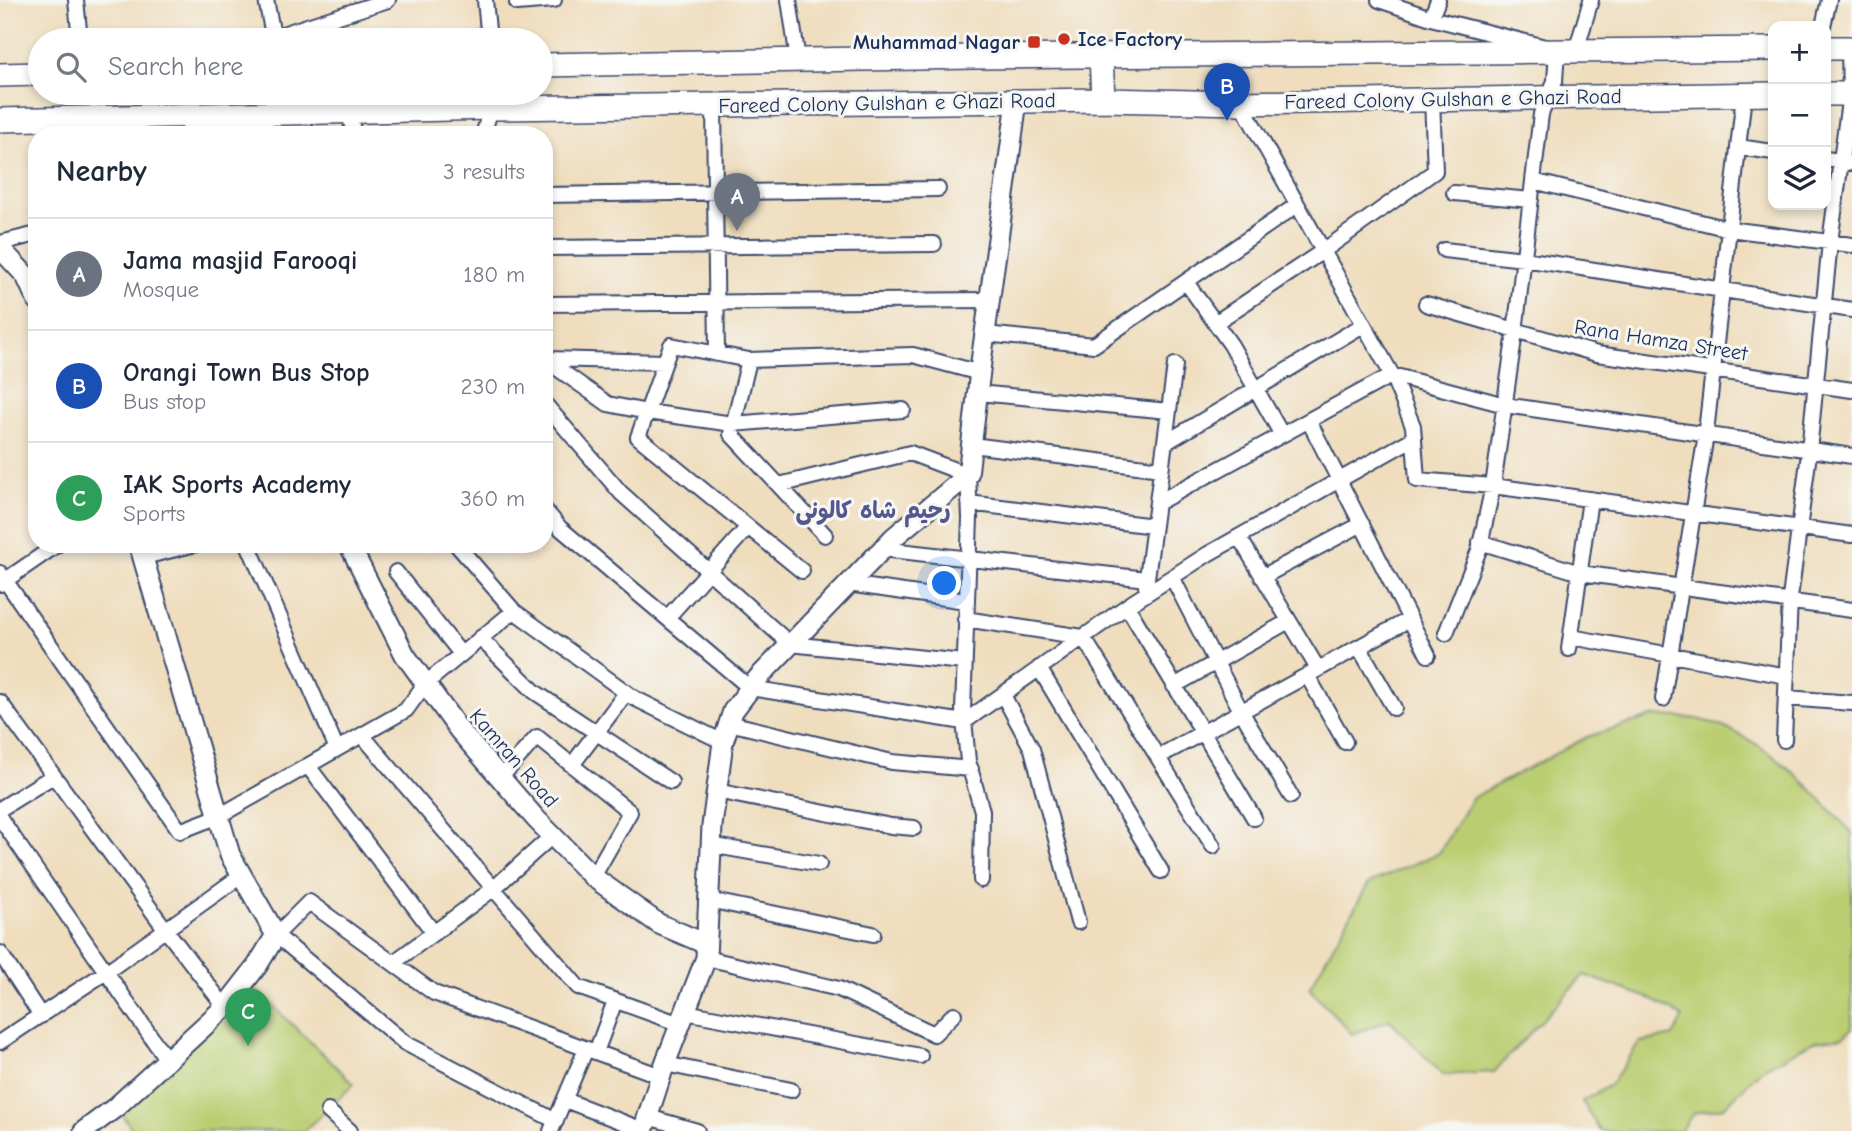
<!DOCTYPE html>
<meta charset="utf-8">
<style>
:root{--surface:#fff;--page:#f6f6f7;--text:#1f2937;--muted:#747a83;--line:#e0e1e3;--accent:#2563eb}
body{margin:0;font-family:"Comic Neue","Playpen Sans Arabic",sans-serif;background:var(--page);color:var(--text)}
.controls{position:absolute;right:21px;top:21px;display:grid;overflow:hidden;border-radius:14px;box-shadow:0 4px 10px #0003}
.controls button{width:63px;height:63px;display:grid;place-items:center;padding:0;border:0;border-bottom:2px solid var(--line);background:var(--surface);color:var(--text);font:35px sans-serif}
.you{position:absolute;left:945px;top:584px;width:24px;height:24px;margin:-18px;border:5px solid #fff;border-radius:50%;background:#1a73e8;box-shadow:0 0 0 10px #1a73e833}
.badge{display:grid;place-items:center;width:46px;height:46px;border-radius:50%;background:var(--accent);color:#fff;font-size:23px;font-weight:700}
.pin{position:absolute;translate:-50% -58px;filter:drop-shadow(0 2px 4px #0008)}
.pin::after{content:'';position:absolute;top:37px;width:24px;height:21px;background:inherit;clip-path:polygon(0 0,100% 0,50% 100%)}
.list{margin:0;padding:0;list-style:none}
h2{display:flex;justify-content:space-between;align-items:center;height:91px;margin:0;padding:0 28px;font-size:30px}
h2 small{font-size:23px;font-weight:400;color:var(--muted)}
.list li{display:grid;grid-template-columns:46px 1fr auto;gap:21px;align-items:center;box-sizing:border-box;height:112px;padding:0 28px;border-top:2px solid var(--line)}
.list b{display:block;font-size:26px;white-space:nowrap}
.list p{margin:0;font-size:23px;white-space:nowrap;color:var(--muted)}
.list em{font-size:23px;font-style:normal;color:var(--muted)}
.icon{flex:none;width:38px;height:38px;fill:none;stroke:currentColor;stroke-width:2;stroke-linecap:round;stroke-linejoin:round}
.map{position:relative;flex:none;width:1852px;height:1131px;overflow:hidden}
.search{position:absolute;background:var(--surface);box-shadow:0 4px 10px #0003;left:28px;top:28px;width:525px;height:77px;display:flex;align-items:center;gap:18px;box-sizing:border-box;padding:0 24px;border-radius:38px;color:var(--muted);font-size:26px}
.panel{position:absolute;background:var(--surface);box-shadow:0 4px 10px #0003;left:28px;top:126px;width:525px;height:427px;border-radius:28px}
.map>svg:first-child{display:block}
</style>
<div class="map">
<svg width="1852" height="1131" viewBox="0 0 1852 1131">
<rect width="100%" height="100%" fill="#f6f6f2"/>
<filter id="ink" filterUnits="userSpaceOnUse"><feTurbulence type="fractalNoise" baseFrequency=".0143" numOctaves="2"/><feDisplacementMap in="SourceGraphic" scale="14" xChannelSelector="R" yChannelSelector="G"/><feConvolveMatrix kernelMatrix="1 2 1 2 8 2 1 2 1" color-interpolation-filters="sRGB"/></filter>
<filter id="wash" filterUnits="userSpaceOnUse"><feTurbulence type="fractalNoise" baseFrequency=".00686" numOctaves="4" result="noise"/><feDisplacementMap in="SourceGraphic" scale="28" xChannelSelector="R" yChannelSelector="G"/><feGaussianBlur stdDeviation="1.57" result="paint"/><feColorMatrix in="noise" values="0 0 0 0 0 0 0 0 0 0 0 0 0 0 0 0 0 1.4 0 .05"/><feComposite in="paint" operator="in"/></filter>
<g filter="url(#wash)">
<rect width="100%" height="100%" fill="#efddbd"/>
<path fill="#bacd70" stroke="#6a7e67" stroke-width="2" d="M1653,716c15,1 34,0 49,4 64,17 107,66 150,113v196l-9,8 -29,4 -52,28 -38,38 -30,6 -14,18h-80l-18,-30 28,-16 30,-43 33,-6 10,-19 -32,-18 -67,-24 -90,97 -51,3 -53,-55 -38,14 -43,-46 60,-105 70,-30 33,-55 115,-61z
M246,980l108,104 -50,47h-170l-18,-24z"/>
</g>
<g filter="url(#ink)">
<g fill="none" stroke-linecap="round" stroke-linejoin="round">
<defs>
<path id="street" d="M76,0l4,40
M266,0l8,40
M485,0l4,40
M789,0l9,60
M1379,0l52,18 126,32 -2,31 -14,33 -26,218 -22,154 -14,64 -33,83
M517,3l37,-3
M1431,18l7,-18
M1823,26l6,-26
M273,37l115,-37
M1576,51l15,-51
M1241,103l151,272 21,51 4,54 76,6 359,49
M714,105l3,249
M349,112l5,23
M483,135l8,-27v-15
M1738,147l35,5
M1826,159l26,4
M1533,181l196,48 123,16
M1454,193l77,7
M544,195l394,-6
M0,243l37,-9
M544,248l390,-4
M1444,250l80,9 328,51
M1186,282l45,63 51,90
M544,304l446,-4
M1426,304l171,50 255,36
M1215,323l108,-72 112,-80 -3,-72
M985,334l109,11 203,-140
M544,359l64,45 39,8 86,12 170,-14
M547,359l118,3
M749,360l-18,74 94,101
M978,393l191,18
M544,403l77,90 169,151 173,18
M1309,421l119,234
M1165,443l198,-118
M972,445l189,24
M779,485l131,-32 58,22 2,43 -7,192 5,51 14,50 -1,69
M969,503l185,23
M1157,503l235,-128 113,30 347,51
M544,509l16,19 190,160 214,34 163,-116 81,-52 206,-116
M1239,537l79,132
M1480,542l100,31 272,37
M248,544l89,205
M456,544l58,67 120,87 89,44
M882,549l265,30
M144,557l52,-13
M802,571l-164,-134 33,-92 78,15 164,-5 67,18
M396,572l65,82
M0,573l180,258 39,-15 187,-106 19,-26 89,-73
M1172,577l69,134 50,85
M1262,577l100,-53
M0,584l58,-40
M848,584l118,17
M1146,586l29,-221
M1127,606l127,212
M667,618l81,-91
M965,619l118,18 130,209
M1571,637l216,39
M480,638l55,54 136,90
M1359,647l35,61
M1569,649l21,-150
M1039,668l122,203
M1307,675l38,67
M1174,686l115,-65
M1003,695l29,54 46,173
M1786,698l66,5
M1663,699l42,-258 39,-346
M0,702l166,228 59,77
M729,723l163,39 79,7
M362,735l216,252 102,37
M1784,740l6,-142 18,-137 22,-219 20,-148 -1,-46
M1158,757l252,-138
M572,765l54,-72
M308,766l126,167
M500,778l37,-41 93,75 -37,65
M716,791l175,35 23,2
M0,809l53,-33
M0,818l167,242
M710,845l109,19
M708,900l165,34
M0,953l41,63
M706,958l133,31 95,45 20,-20
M393,963l100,-74 59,-53
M685,1012l235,44
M0,1042l106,-70 136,-97
M596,1052l19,-51
M665,1064l126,26
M565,1100l78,30
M328,1111l22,20
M648,1117l49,14
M556,1121l-151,-78 -129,-108 33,-33 125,91 227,83
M551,1131l35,-82"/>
<path id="secondary" d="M189,115l7,20
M0,248l26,28 11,24
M349,544l56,111 54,75 77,89 57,58 66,47 47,20
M84,1131l32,-24 109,-100 32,-41 19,-31 -46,-80 -91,-311
M643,1131l20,-62 43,-111 6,-132 11,-84 10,-31 25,-33 136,-141 74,-62 13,-113 36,-261"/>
<path id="primary" d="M1826,48h26
M1101,55l2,45
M541,65l431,-8 801,-8
M0,75l40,-1
M1826,94h26
M0,120l491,-12 612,-8 138,3 532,-9"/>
</defs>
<use href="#street" stroke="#3b496c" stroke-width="18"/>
<use href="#secondary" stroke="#3b496c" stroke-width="23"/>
<use href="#primary" stroke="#3b496c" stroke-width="26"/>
<use href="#street" stroke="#fff" stroke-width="14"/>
<use href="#secondary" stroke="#fff" stroke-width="19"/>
<use href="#primary" stroke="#fff" stroke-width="23"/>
</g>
</g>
<g fill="#c8321e" stroke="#f6f6f2" stroke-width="2.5">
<circle cx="1064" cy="39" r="7"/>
<rect x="1027" y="35" width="14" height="14" rx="3.5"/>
</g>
<g text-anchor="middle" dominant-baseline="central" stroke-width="6" stroke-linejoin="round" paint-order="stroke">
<g font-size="21" font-weight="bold" fill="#1b2f5e" stroke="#f6f6f2" text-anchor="start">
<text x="1078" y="39">Ice Factory</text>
<text x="1020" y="42" text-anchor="end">Muhammad Nagar</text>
</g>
<g font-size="21" fill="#1b2f5e" stroke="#f6f6f2">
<text transform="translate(1453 99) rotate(-1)">Fareed Colony Gulshan e Ghazi Road</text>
<text transform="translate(887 103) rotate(-1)">Fareed Colony Gulshan e Ghazi Road</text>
<text transform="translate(1661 340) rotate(9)">Rana Hamza Street</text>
<text transform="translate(514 758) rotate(49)">Kamran Road</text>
</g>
<g font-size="23" font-weight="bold" fill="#55588f" stroke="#f6f6f2">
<text x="873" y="510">رحیم شاہ کالونی</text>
</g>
</g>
</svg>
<div class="controls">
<button>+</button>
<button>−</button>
<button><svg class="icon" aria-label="layers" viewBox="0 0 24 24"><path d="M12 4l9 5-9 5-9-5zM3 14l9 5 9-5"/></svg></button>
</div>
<div class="you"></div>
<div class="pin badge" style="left:737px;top:231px;background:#6b7280">A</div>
<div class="pin badge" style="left:1227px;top:121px;background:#1a4fb4">B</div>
<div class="pin badge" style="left:248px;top:1046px;background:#2e9e5b">C</div>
<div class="search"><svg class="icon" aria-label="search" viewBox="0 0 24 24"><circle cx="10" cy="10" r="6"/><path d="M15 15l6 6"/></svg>Search here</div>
<section class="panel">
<h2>Nearby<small>3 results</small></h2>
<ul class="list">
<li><span class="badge" style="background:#6b7280">A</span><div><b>Jama masjid Farooqi</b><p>Mosque</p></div><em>180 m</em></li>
<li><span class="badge" style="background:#1a4fb4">B</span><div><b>Orangi Town Bus Stop</b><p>Bus stop</p></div><em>230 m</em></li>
<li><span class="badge" style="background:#2e9e5b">C</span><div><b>IAK Sports Academy</b><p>Sports</p></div><em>360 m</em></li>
</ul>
</section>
</div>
